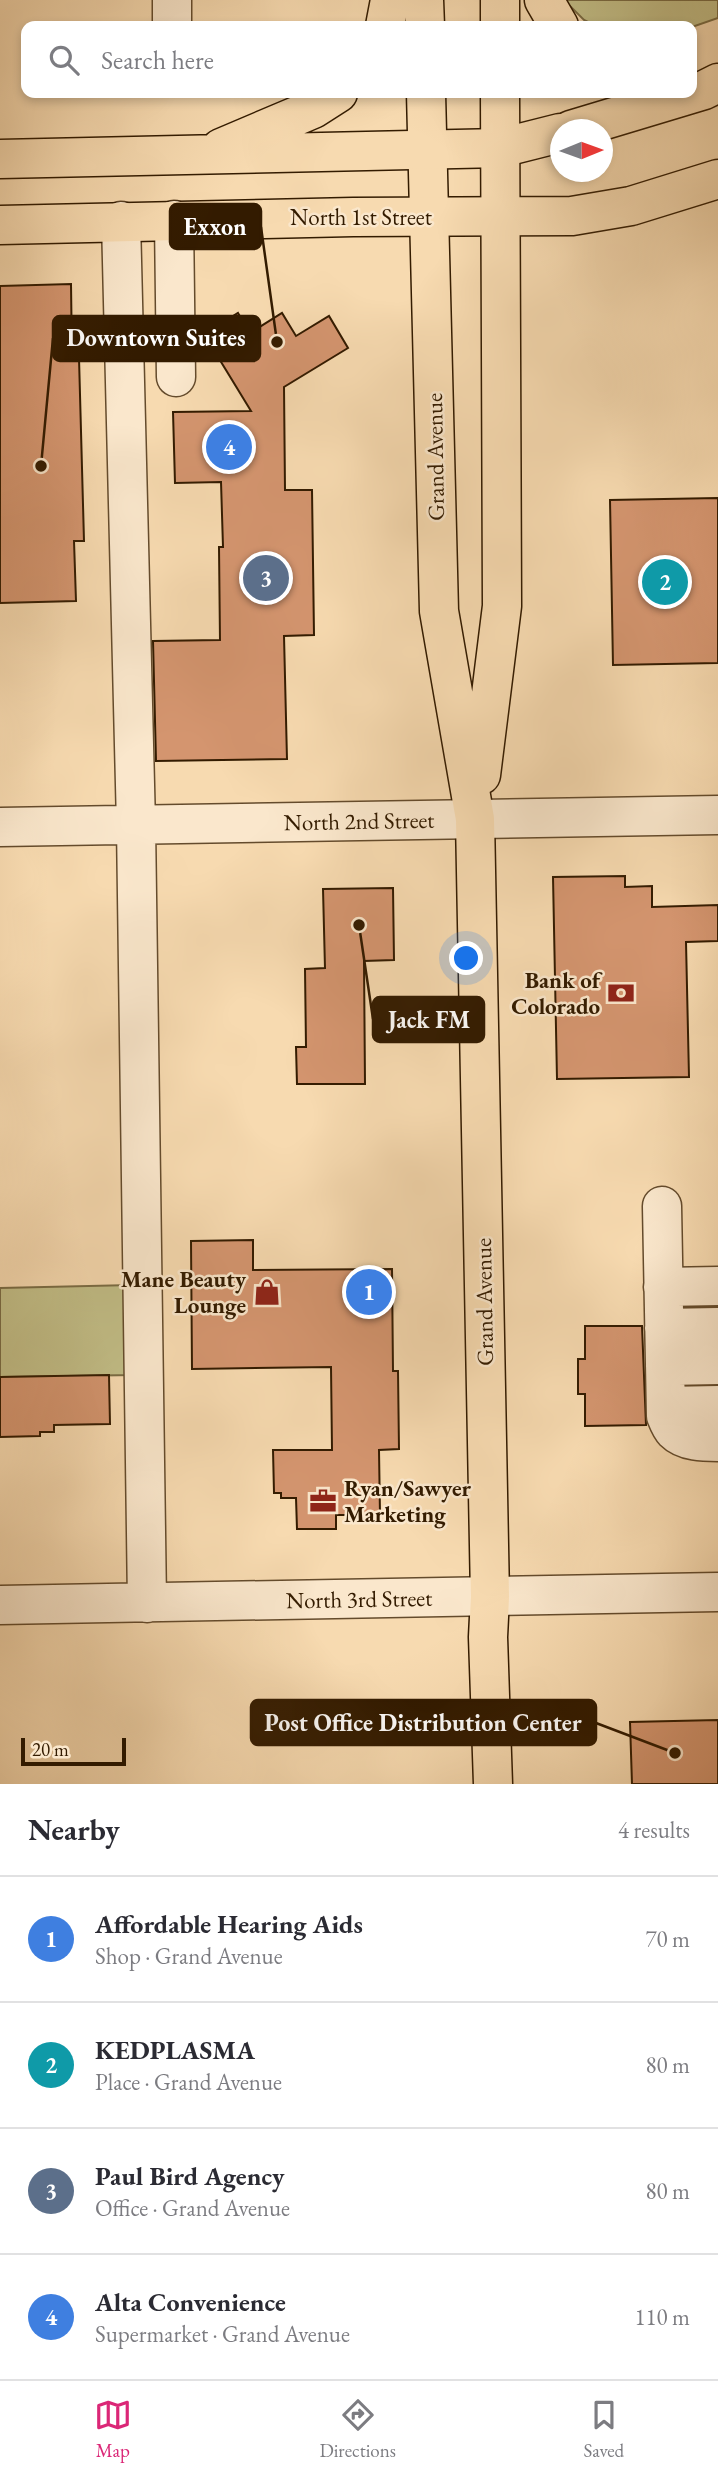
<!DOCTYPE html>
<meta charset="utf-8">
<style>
:root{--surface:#fff;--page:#f7f7f7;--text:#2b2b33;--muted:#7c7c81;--line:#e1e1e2;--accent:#db2777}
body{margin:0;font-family:"EB Garamond",serif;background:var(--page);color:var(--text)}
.compass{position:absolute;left:550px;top:119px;width:63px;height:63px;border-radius:50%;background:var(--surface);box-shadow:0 4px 10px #0003;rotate:89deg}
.scale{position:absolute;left:21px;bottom:18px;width:105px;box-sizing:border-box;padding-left:7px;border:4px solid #331b00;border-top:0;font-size:19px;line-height:24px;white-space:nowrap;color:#331b00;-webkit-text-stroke:5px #fae7cc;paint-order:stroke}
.you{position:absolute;left:467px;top:959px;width:24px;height:24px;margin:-18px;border:5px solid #fff;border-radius:50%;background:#1a73e8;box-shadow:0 0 0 10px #1a73e833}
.badge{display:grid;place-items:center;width:46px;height:46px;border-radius:50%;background:var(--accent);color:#fff;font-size:23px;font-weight:700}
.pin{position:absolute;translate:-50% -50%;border:4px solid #fff;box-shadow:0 2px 7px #0006}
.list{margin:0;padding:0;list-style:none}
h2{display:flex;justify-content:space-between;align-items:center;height:91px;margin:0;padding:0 28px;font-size:30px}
h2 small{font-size:23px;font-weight:400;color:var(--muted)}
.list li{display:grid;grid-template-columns:46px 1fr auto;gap:21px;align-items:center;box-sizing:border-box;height:126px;padding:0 28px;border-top:2px solid var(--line)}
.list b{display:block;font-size:26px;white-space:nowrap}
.list p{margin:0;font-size:23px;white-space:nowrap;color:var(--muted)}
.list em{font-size:23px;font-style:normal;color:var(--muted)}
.icon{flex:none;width:38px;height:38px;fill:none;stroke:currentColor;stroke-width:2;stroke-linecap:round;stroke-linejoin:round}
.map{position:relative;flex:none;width:718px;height:1784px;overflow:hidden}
.search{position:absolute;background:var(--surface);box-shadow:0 4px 10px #0003;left:21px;right:21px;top:21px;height:77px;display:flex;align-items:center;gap:18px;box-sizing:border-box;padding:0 24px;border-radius:14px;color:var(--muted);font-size:26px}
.sheet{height:595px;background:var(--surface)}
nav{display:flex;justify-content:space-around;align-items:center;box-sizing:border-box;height:98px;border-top:2px solid var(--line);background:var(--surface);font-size:19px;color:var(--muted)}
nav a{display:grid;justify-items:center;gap:4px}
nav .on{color:var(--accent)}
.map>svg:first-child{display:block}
</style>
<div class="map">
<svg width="718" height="1784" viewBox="0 0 718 1784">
<rect width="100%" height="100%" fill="#f7dab0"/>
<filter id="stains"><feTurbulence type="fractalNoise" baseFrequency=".00286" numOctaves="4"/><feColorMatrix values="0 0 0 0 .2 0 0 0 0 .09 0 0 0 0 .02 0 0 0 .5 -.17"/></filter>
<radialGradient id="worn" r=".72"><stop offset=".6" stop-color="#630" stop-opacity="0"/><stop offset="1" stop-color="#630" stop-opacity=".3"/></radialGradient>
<path fill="#c2be87" stroke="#7a6c44" stroke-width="2" d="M564,0h154v18l-26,9 -96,-1 -12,-6z
M132,1285l2,90 -134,2v-89z"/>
<path fill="#d4956f" stroke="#331b00" stroke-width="2" d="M71,284l1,74h7l5,183h-10l2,60 -76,2v-317z
M238,313l12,20 32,-20 14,23 33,-20 19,32 -64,39 1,103h27l2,145 -30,1 3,123 -131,2 -3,-120 67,-1 -1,-93h4l-2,-65 -46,1 -2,-71 78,-1 -47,-77z
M718,498v165l-105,2 -3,-165z
M625,876v11l27,-1v21l66,-2v36l-32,1 3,135 -132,2 -4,-202z
M393,888l1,72 -30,1 1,123h-68l-1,-37h10l-1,-78 20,-1 -2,-79z
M253,1240v30l139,-1 1,102h5l1,78 -20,1 1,65h-44v14h-39l-1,-31h-15v-5h-7l-1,-43h59l-1,-83 -139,2 -1,-128z
M585,1326h57l4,99 -61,1v-32h-7v-35h7z
M109,1375l1,49 -56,1v7h-14v4l-40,1v-60z
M718,1720v64h-86l-2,-62z"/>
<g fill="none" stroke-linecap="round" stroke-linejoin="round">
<defs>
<path id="minor" d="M172,0v26
M174,220l2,157
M121,221l15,604 11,778
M0,827l718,-12
M662,1206l4,210c2,5 5,12 8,15 11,11 30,11 44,11
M663,1287l55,-1
M664,1328l54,-1
M665,1366l53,-1
M666,1406l52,-1
M0,1605l718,-13"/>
<path id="major" d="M424,0l1,26
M500,0v26
M426,93l13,518 36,208 15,778 -2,40 5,147
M481,775l21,-169 -2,-513"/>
<path id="highway" d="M544,0l15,26
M385,26l5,-26
M571,130l133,-40 14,-7
M221,148l92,-39 25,-16
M0,159l501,-11 59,-15
M0,225l353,-8 219,-1 59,-10 87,-27"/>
</defs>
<use href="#minor" stroke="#644b2c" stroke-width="41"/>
<use href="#major" stroke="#331b00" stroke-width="41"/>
<use href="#highway" stroke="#331b00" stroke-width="41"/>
<use href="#minor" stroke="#fae7cc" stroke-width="38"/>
<use href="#major" stroke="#f7dab0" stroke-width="38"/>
<use href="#highway" stroke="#f7dab0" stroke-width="38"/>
</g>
<defs>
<symbol id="bank-bare" viewBox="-9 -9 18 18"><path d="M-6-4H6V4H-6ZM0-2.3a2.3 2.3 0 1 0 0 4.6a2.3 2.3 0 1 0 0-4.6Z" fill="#8f2418" stroke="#fae7cc" stroke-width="2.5" paint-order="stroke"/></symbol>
<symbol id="shop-bare" viewBox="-9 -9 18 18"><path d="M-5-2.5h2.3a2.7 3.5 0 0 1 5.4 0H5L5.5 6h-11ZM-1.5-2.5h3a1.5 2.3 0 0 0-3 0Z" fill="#8f2418" stroke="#fae7cc" stroke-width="2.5" paint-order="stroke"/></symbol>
<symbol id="office-bare" viewBox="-9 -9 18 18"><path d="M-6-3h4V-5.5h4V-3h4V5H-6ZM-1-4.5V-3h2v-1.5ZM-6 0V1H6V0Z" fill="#8f2418" stroke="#fae7cc" stroke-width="2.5" paint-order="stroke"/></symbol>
</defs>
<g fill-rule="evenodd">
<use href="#bank-bare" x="602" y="974" width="38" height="38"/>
<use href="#shop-bare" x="248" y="1273" width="38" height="38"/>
<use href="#office-bare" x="304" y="1482" width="38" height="38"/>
</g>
<g text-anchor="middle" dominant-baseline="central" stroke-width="5" stroke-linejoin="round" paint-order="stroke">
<g font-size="23" fill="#331b00" stroke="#fae7cc">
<text x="361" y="217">North 1st Street</text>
<text transform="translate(435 457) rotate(-91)">Grand Avenue</text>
<text transform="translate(359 821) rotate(-1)">North 2nd Street</text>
<text transform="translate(484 1302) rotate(-91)">Grand Avenue</text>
<text transform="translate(359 1599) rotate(-1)">North 3rd Street</text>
</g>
<g font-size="23" font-weight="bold" fill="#331b00" stroke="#fae7cc" text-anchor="end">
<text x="600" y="980">Bank of<tspan x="600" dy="26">Colorado</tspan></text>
<text x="246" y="1279">Mane Beauty<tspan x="246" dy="26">Lounge</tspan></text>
<text x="344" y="1488" text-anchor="start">Ryan/Sawyer<tspan x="344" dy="26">Marketing</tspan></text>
</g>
</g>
<path fill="none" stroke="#331b00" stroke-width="2.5" d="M277 342L261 227M41 466L53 338M359 925L373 1019M675 1753L596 1723"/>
<g fill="#331b00" stroke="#fae7cc" stroke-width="2.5">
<circle cx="277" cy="342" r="7"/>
<circle cx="41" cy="466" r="7"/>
<circle cx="359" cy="925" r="7"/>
<circle cx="675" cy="1753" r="7"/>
</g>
<g fill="#331b00" stroke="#331b00" stroke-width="2.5">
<rect x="170" y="204" width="91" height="45" rx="7"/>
<rect x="53" y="316" width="207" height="45" rx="7"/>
<rect x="373" y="997" width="111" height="45" rx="7"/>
<rect x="251" y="1700" width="345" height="45" rx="7"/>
</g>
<g font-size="24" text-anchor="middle" font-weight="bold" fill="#fff">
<text x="215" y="235">Exxon</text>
<text x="156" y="346">Downtown Suites</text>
<text x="429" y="1028">Jack FM</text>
<text x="423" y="1731">Post Office Distribution Center</text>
</g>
<rect width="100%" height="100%" filter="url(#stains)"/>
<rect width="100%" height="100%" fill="url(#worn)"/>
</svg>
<svg class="compass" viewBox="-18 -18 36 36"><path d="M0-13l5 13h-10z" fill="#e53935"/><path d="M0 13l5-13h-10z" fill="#7c7c81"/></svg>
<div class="scale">20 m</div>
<div class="you"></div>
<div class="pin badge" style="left:369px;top:1292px;background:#3f7fe0">1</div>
<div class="pin badge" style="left:665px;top:582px;background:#0f9aa8">2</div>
<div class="pin badge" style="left:266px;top:578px;background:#5c6f8a">3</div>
<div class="pin badge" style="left:229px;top:447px;background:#3f7fe0">4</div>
<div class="search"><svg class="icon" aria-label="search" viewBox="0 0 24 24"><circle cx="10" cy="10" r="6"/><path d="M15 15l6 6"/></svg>Search here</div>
</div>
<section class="sheet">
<h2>Nearby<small>4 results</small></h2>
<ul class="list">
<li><span class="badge" style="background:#3f7fe0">1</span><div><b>Affordable Hearing Aids</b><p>Shop · Grand Avenue</p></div><em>70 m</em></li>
<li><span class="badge" style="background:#0f9aa8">2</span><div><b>KEDPLASMA</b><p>Place · Grand Avenue</p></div><em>80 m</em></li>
<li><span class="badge" style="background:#5c6f8a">3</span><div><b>Paul Bird Agency</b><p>Office · Grand Avenue</p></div><em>80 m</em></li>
<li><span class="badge" style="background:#3f7fe0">4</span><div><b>Alta Convenience</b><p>Supermarket · Grand Avenue</p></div><em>110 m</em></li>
</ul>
</section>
<nav>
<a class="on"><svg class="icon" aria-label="map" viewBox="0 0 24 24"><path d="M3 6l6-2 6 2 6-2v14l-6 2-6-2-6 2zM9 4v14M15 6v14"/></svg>Map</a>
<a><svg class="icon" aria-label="directions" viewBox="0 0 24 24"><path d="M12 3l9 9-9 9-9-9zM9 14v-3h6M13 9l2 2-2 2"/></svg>Directions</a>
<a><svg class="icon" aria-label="saved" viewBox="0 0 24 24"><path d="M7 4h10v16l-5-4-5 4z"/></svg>Saved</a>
</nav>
